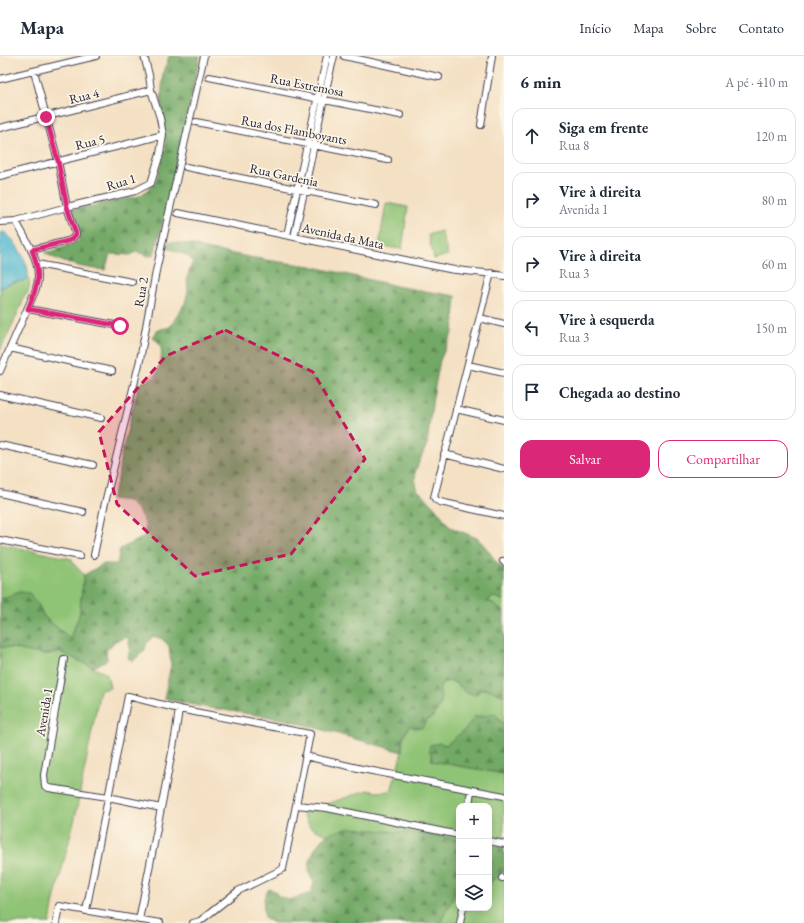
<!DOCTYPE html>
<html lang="pt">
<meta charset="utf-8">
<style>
:root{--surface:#fff;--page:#f2f2f3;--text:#1f2937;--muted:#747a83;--line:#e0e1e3;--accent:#db2777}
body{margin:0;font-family:"EB Garamond",serif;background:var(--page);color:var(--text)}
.controls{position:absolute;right:12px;bottom:12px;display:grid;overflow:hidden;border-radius:8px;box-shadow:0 2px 10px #0003}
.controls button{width:36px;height:36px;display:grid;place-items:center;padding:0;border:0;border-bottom:1px solid var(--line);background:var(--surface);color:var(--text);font:20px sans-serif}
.stop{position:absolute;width:12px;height:12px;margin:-9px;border:3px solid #db2777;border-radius:50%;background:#fff}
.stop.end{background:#db2777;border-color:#fff;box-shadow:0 1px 4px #0008}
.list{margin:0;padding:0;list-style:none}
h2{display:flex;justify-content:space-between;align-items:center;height:52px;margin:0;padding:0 16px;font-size:17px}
h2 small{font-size:13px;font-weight:400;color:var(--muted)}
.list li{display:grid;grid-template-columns:26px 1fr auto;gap:12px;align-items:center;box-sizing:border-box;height:56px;margin:0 8px 8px;padding:0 8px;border:1px solid var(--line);border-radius:12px}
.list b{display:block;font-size:15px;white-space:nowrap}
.list p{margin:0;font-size:13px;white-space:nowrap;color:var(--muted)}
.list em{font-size:13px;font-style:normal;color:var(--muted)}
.actions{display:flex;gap:8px;padding:12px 16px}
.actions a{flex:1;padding:9px 0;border:1px solid var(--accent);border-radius:12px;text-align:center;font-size:14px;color:var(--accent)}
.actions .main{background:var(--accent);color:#fff}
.icon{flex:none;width:22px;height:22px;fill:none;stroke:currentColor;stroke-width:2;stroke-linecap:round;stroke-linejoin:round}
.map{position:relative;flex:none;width:504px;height:867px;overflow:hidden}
header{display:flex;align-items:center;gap:24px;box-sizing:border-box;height:56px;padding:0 20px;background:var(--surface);border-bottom:1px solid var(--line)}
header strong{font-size:19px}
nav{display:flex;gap:22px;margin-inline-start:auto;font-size:14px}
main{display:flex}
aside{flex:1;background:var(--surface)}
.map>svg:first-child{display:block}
</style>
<header>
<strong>Mapa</strong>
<nav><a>Início</a><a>Mapa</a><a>Sobre</a><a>Contato</a></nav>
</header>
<main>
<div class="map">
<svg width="504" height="867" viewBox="0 0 504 867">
<defs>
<pattern id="forest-firs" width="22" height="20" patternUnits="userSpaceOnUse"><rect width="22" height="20" fill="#73a966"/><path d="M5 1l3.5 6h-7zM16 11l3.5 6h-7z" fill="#5e8955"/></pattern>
</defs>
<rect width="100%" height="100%" fill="#fcf5e5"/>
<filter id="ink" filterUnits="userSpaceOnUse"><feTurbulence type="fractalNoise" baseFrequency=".025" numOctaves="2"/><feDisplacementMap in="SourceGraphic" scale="8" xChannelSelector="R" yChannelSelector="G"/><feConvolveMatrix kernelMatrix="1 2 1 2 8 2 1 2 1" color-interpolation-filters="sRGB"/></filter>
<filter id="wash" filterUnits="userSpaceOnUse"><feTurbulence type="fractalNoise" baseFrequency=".012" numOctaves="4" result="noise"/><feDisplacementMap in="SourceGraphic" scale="16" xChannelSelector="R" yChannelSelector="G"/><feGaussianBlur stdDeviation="0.9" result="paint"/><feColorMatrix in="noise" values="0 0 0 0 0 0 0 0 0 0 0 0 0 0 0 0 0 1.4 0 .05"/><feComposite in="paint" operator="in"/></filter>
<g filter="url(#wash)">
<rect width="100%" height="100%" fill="#f4e0c3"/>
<path fill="#8fc374" stroke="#587258" d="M386,147l22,4 -6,42 -23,-3z
M441,175l7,24 -14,4 -6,-24z
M28,221c3,7 2,17 -6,21v6l-22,47v-62c8,-5 14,-7 23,-8z
M0,488l72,15 2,5 10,11 -5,41 -9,22 -26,-21 -6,-13 -18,-12 -20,7z
M494,541l10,3v14l-2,-3 -13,-10 1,-3z
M0,591c21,0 39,12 60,5l47,22 3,14 -10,2 -25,128 -21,82 -4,23h-50z
M445,625c11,0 15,6 23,13 18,-7 19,-6 36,2v28l-11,-11 -9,3 -10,1 -8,12 -20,16 -7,-2 -7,12v6l72,13v75l-15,-3v-40h-30v34c-30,-6 -59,-8 -89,-8 -15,0 -29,-2 -43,3l-17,-8 -8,-14 65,-23 10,2 14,-1 11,-39 1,-14 6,-12 7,2 19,-13 2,-6 4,-6v-6l-2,-4 1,-8z
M504,816v51h-63l1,-4 12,-23v-10h5v22h30v-21l2,-6z"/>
<path fill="url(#forest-firs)" stroke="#4a6650" d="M169,0h31l-28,130 -18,69 -5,1 -12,-4 -7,3 -20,-1 -5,16c-21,-2 -42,-6 -60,-17l29,-9 5,-4v-10l-7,-20 68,-14 15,-12 11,-37 -5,-44 2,-29z
M171,186l18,2 17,5 60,11 44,6 91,21 55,9 -3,36 -13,28 -7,37 -6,47 -12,28 1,16 18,18 16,21 27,11 7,7 13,18 7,5v32l-10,-3 -4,1 -1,3 13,10 2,3v82l-16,-7h-8l-3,5h-9c-9,-9 -15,-18 -28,-9 -1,8 2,10 1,15 0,5 -5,10 -6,15l-8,5 -5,8 -13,-2 -6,12 -1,14 -114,-32 -90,-14 -34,-8 7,-33 -2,-19 -7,-7 -9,-3 -6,7 -3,8 -11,10 -5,-3 2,-10 -2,-11 -13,4 -9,10 1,9 -13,7 -34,-15c-22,7 -38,-5 -60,-5v-48l20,-7 9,1 9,11 6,13 26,21 9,-22 5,-41 19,-11h14l3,-15 24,-12 1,-14 -7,-13 -10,-9 -17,-2 7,-20 2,-19 18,-73 3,-4 14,-6c4,-9 10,-24 4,-34 -1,-2 -5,-4 -7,-6l6,-7 12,-3 15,-24 3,-12 -1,-14 6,-16 -7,-6 -21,-8 2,-3z
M493,657h2l6,9 3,2v50l-72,-13v-6l-3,-4 1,-6 9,-2 7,2 20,-16 8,-12 10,-1z
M350,772l84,7 25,5v46h-5v10l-12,23 -1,4h-167l-9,-5c-2,-12 -3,-19 4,-29l6,2 3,5 11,4 22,-7 3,-10c-1,-3 -3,-6 -4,-9 -4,-12 6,-31 16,-38 6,-5 17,-6 24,-8z
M489,790l15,3v23l-13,9 -2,6z"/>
<path fill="#53b9d1" stroke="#3a6e86" d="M3,176c8,2 20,23 23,31 2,5 2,9 2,14l-5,4c-9,0 -15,3 -23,8v-56z"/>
</g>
<g filter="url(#ink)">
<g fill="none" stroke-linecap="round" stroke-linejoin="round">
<defs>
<path id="minor" d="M344,0l95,21
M209,21l191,38
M0,23l96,-23
M196,66l192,38
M481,69l11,-69
M0,72l151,-38
M186,111l190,38
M0,120l163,-41
M178,157l271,56c18,3 37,3 55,7
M16,165l51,-14 68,-16 16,-8 9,-29 3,-19 -3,-17 -9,-28 -2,-15 -5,-19
M0,166l16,-1c11,22 28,43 20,68l-36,82
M287,179l40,-179
M294,181c14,-60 25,-121 40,-181
M31,194l37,-9 4,-2 4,-5 -9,-27 -9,-46 -24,-90
M37,208l95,18
M491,217l-57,224 2,3 4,2 64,14
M28,253l92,17
M480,262l24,6
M10,292l102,23
M468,309l36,8
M0,339l101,23
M456,353l48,11
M0,389l93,20
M444,398l60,15
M0,437l83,19
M0,484l80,16
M94,499l10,-48 36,-147 16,-89 48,-215
M503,505l1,1
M64,603l-20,116 1,11 4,2 59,9 53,11
M179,653l131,25 -14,71
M305,700l57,13 142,27
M469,750l2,-16
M489,785l15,3
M502,822h2
M86,855l42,-215 51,13 -4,28 -36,183
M56,867l3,-17 101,17
M193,867l7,-2 38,-30 45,-22 13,-64 31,3 132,27
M460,867l3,-15"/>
</defs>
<use href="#minor" stroke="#423e4f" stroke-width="8"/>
<use href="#minor" stroke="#fff" stroke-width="6"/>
</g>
</g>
<g fill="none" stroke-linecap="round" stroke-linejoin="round" filter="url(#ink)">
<path stroke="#db2777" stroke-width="5" d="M46,61l12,44 9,46 9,27 -4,5 -4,2 -36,9c10,27 6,34 -4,59l92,17"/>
</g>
<path fill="#c2185b" fill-opacity="0.2" stroke="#c2185b" stroke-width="3" stroke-dasharray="8 5" stroke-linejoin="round" d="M225,274l88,42 52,87 -74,95 -96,22 -78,-72 -18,-72 67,-76z"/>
<g text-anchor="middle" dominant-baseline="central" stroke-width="3.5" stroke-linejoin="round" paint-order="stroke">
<g font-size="13" fill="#22223b" stroke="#fcf5e5">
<text transform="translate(307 29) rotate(11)">Rua Estremosa</text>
<text transform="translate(84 40) rotate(-14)">Rua 4</text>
<text transform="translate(294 74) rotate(11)">Rua dos Flamboyants</text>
<text transform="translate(90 86) rotate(-14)">Rua 5</text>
<text transform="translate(284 119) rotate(12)">Rua Gardenia</text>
<text transform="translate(121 126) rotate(-17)">Rua 1</text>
<text transform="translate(343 180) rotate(12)">Avenida da Mata</text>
<text transform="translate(141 236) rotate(-80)">Rua 2</text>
<text transform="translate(44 656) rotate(-80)">Avenida 1</text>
</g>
</g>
</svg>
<div class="controls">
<button>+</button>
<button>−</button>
<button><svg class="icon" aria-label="layers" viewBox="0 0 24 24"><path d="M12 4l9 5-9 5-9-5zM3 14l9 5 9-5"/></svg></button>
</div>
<div class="stop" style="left:120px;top:270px"></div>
<div class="stop end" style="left:46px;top:61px"></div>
</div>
<aside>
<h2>6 min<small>A pé · 410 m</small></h2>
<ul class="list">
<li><svg class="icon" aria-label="ahead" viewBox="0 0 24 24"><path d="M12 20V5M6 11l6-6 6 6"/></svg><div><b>Siga em frente</b><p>Rua 8</p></div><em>120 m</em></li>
<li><svg class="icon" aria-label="right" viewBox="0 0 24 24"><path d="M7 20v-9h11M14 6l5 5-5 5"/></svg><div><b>Vire à direita</b><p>Avenida 1</p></div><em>80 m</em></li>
<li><svg class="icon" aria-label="right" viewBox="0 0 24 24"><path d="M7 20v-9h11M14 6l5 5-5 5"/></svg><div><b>Vire à direita</b><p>Rua 3</p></div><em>60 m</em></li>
<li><svg class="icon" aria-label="left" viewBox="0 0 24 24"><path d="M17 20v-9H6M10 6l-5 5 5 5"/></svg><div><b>Vire à esquerda</b><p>Rua 3</p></div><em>150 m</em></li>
<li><svg class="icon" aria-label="arrive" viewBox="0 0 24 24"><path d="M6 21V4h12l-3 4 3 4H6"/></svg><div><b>Chegada ao destino</b></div></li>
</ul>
<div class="actions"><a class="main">Salvar</a><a>Compartilhar</a></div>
</aside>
</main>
